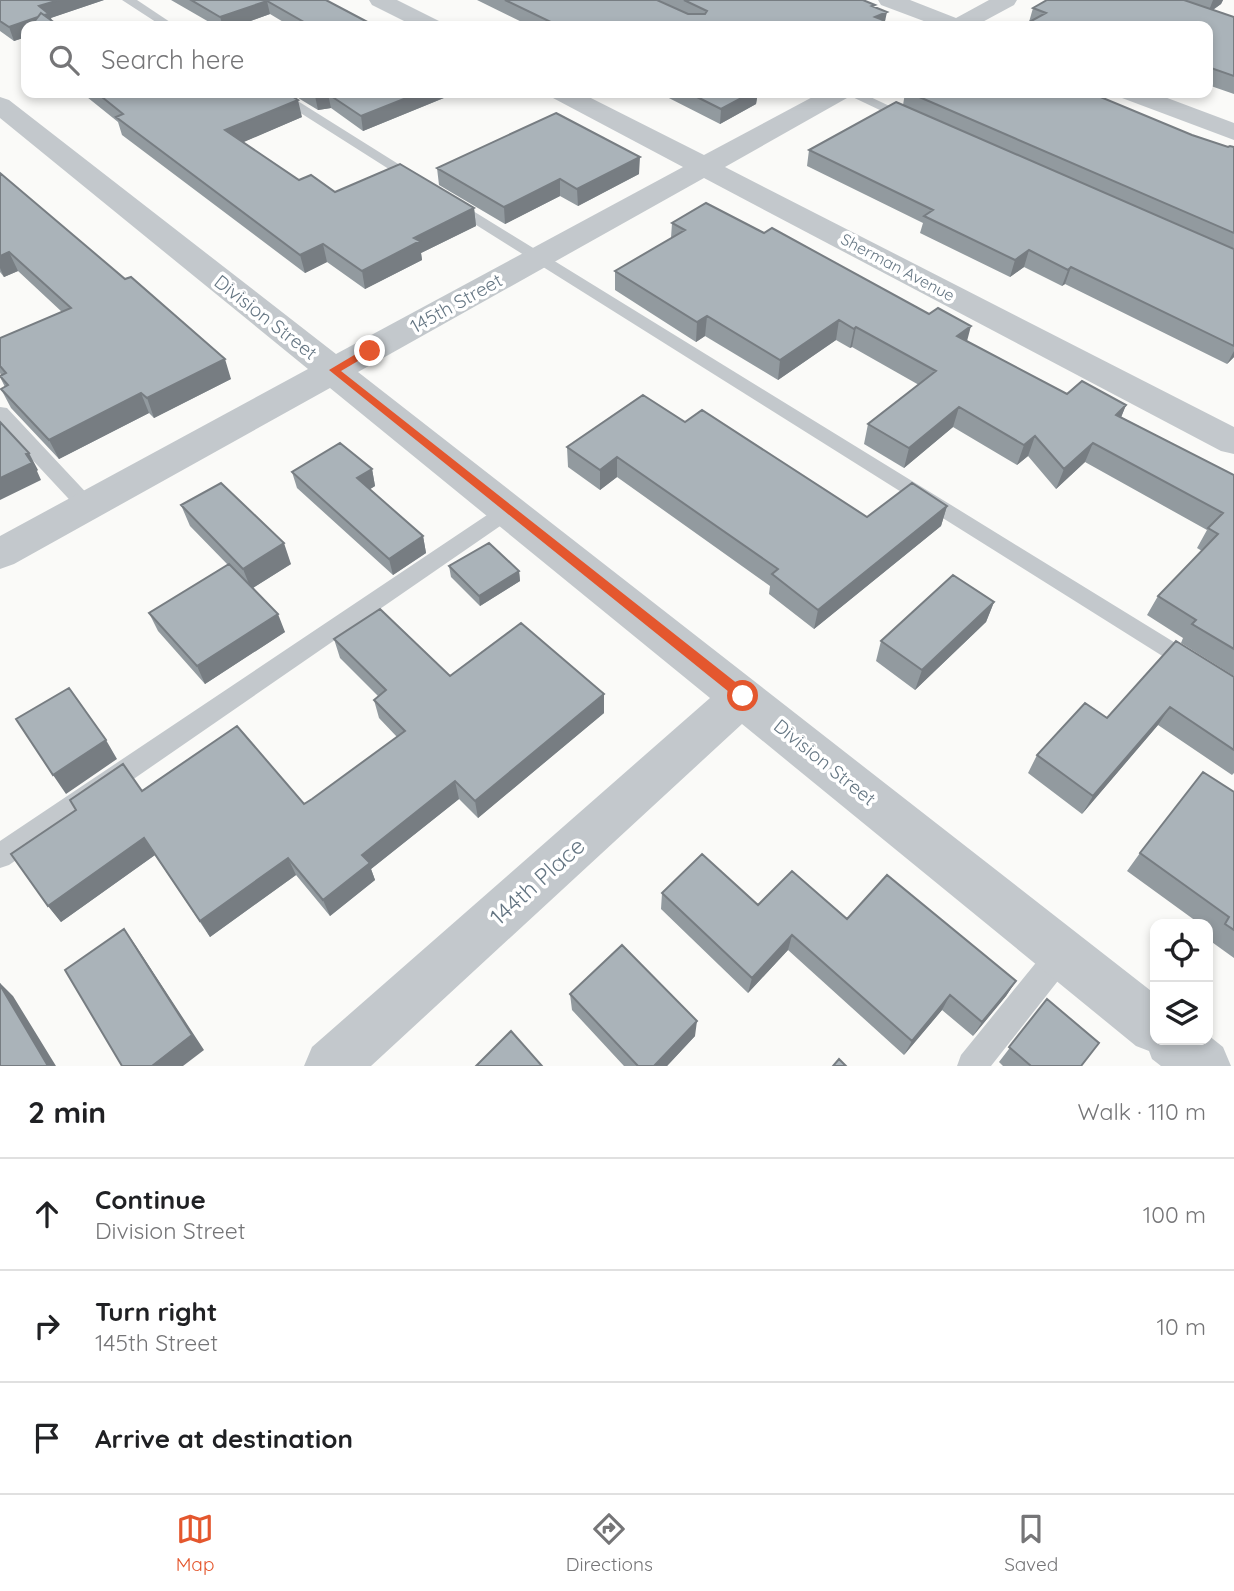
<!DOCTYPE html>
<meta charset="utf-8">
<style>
:root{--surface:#fff;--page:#f6f6f6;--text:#202124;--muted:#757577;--line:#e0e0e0;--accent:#e4572e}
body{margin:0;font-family:Quicksand,sans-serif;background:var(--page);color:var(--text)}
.controls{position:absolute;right:21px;bottom:21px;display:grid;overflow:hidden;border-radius:14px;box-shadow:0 4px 10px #0003}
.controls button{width:63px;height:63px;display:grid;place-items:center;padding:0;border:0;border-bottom:2px solid var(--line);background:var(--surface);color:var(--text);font:35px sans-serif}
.stop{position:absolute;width:21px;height:21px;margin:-16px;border:5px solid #e4572e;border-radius:50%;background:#fff}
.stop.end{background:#e4572e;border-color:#fff;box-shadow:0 2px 7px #0008}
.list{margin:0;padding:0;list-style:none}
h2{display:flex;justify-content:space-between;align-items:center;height:91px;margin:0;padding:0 28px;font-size:30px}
h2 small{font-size:23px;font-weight:400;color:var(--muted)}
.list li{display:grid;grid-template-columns:46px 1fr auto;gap:21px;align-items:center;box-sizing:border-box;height:112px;padding:0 28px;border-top:2px solid var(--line)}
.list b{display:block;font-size:26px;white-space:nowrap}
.list p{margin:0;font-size:23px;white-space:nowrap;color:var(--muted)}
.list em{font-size:23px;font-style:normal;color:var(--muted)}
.icon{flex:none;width:38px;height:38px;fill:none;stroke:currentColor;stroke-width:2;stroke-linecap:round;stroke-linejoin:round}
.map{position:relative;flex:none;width:1234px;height:1066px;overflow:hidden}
.search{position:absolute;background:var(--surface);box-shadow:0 4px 10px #0003;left:21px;right:21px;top:21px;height:77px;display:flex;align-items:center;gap:18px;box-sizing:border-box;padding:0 24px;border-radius:14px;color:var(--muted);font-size:26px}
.sheet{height:427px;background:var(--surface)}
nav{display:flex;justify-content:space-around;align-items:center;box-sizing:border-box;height:98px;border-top:2px solid var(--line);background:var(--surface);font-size:19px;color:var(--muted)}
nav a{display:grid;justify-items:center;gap:4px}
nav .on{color:var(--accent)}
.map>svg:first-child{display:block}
</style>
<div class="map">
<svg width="1234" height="1066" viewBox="0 0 1234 1066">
<rect width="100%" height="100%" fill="#fafaf8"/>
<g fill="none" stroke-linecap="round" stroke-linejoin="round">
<path fill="#c3c8cc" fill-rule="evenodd" d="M122,0h15l39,26h-14z
M269,93h16l142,89 -8,5 -5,-2z
M844,93h18l55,26 -7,4 -5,-1z
M452,198l782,481v22l-788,-495 -2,-3 2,-3z
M0,407l7,1 87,93 3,5 -3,5 -7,2 -7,-2 -80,-86z
M509,502l7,3 3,5 -3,5 -507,350 -9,3v-27l502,-336z
M1062,939l10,4 4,10 -4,10 -81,103h-34l4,-11 91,-112z"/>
<path fill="#c3c8cc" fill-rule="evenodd" d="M369,0h28l42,21 4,5h-29l-42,-21z
M878,0h32l46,18 33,-18h28l-3,5 -39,21h-38l-56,-21z
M549,93h32l123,62 116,-62h30l-3,5 -122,69 509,260v27l-13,-3 -517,-273 -346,194 797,622v46h53v-5l15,12 8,19h-70l-9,-7 -3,-8 -13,-5 -394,-322 -371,342h-67l8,-19 398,-349 -380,-310 -316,176 -14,5v-33l308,-167 -308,-251v-21l9,3 327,254 347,-187 -130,-69z
M1118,93h36l80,30v17l-112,-42z"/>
</g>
<path fill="#929a9f" d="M0,0h104l-78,26v12v-1l-12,4 -14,-10z
M171,0h155l49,26h-85l-20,-12 -33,12h-21z
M477,0h386l12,7 9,19h-354z
M1047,0h176l-2,4 -8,6 21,7v77l-26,-9v-59l-179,-4 4,-14z
M82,93h131l89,24 -59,25 56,38 36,12 139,16 2,18 -55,27 1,7 -57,29 -38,-27 -22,11 -183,-138 -4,-13z
M290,93h166l-93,38 -32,-23 -13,2z
M659,93h109l-11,5 -1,6 -36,20z
M905,93h186l101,42 36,12h6v210l-7,7 -162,-80 -3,2 -38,-19 -14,10 -90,-44 3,-10 -116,-57 2,-16 94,-45z
M437,168l202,6 -61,32 -18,-10 -55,28 -66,-39z
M0,173l231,206 -77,39 -5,-5 -90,46 -48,-51 -10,-19 4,-2 -5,-10 1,-2 -1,-2v-35l62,-26 -44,-41 -14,6 -4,-5z
M672,223l295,118 100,53 59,11 -5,12 113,58v201l-53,-33 2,-5 -36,-23 11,-19 44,-45 -5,-3 10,-18 -122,-68 -29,27 -28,-33 -11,9 -64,-38 -49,41 -40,-24 4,-20 51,-39 -67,-38 -2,1 -14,-8 -58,40 -73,-44 -9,6 -81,-52v-19l56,-33z
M685,422l182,95 80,-11 -6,20 -127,103 -45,-35 1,-8 -153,-109 -17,13 -32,-23 -1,-20z
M372,469l3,17 -5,3 53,47 3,17 -33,22 -96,-87 -5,-16z
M181,505l110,59 -38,24 32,44 -80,52 -47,-53 -9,-18 79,-48 -38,-39z
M449,566l70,5 1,10 -40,25 -29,-29z
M994,602l-8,20 -71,68 -39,-29 5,-20z
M334,639l116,37 154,18v19l-126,105 -19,-19 -88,70 4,11 -45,36 -34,-41 -86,62 -55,-82 -94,67 -13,-16 94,-115 162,13 8,-5 85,-62 -18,-19 -5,-18 4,-4 -38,-38z
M1234,677v96l-2,2 -74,-50 -76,89 -54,-41 9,-18 70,-37z
M1234,792v166l-25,-18 4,-6 -5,-4v-6h-8l-73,-53 13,-18z
M662,893l96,12 89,14 169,62 -10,15 -33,40 -31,-26 -38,45 -116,-105 -40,43 -87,-84z
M570,994l125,42 -28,30h-43l-52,-56z
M1047,999l34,67h-78l-4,-4z"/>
<path fill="#777d82" d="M59,0h45l-53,18 3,8h-28v9l-1,-1 1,3 -12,4 -5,-14 30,-21z
M1213,0h10l-2,4 -13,9z
M267,1l3,13 -33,12h-14l-3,-9z
M887,12l-3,14h-13l4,-9z
M419,93h37l-93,38 -2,-15z
M751,93h17l-11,5 -1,6 -36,20 1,-15z
M328,94l3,14 -13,2 -3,-14z
M298,100l4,17 -72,31 -5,-18z
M640,157l-1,17 -61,32 -1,-17z
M560,179v17l-55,28 -1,-17z
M474,208l2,18 -55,27 1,7 -57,29 -3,-18 52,-33z
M323,244l4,18 -22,11 -5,-18z
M1029,250l-5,17 -14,10 5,-17z
M9,252l9,19 -14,6 -4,-9v-12z
M1071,267l-6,17 -3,2 6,-16z
M707,316l-2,20 -9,6 1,-20z
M839,320l-3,20 -58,40 2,-20z
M971,326l-5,19 -9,-9z
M856,327l-4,20 -2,1 4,-19z
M1234,351v6l-7,7z
M225,359l6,20 -77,39 -7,-20z
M141,393l8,20 -90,46 -10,-19z
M1126,405l-8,20 -2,-10z
M959,407l-6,20 -49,41 5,-20z
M1035,436l-7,20 -11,9 7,-20z
M1093,443l-8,19 -29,27 8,-20z
M29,453l9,17 -1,1 4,9 -41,20v-22l26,-24z
M617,457v20l-17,13v-20z
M372,469l3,17 -14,9 -4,-17z
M947,506l-6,20 -127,103 4,-19z
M423,536l3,17 -33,22 -4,-16z
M284,543l7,21 -40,25 -8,-20z
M519,571l1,10 -40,25 -1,-10z
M994,602l-8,20 -71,68 7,-20z
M278,614l7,18 -80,52 -8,-18z
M604,694v19l-126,105 -3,-17z
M1170,707l-12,18 -76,89 11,-18z
M106,740l11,19 -51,35 -13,-19z
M455,781l4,18 -88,70 4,11 -45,36 -7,-16 39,-45z
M144,838l11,17 -94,67 -13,-16z
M288,858l8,17 -86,62 -10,-16z
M124,929l12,17 68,104 -21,16h-31z
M792,935l-4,15 -40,43 4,-15z
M1016,981l-10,15 -33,40 9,-14z
M0,983l13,13 43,70h-8l-48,-81z
M950,995l-8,15 -38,45 8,-14z
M697,1021l-2,15 -28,30h-13z"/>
<path fill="#aab3b9" stroke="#777d82" stroke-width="2" d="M0,0h59l-20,6 10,8 -5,1 -3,-2 -3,4 -29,10 -9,-6z
M191,0h135l49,26h-64l-44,-25 -47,16z
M505,0h152l31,14h17l2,-3 -23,-11h179l12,5 -3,1 15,6 -12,5 8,3 -12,6h-312z
M1047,0h137l50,17v59l-26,-9v-41h-186l24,-13 -13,-5z
M41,13l18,13h-28z
M97,93h116l2,1 4,-1h68l11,7 -73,30 74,50 12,-5 24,17 65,-28 74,44 -60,30 6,3 -58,30 -39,-27 -23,11 -184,-138 7,-3z
M310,93h109l-58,23 -33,-22 -13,2z
M689,93h62l-30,16z
M910,93h181l101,42 36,12 2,-1 4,1v86z
M896,102l338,147v97l-163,-79 -3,3 -39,-20 -14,10 -91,-44 9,-6 -124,-60z
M556,113l84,44 -63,32 -17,-10 -56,28 -67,-39z
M0,173l125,106 6,-2 94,82 -78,39 -6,-5 -92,47 -48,-51 7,-4 -8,-9 6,-3 -6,-7v-28l71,-30 -62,-56 -9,4z
M706,203l58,30 8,-5 157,86 9,-6 33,18 -14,10 110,58 15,-13 44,24 -10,10 118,60v174l-42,-25 4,-4 -38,-24 60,-62 -10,-6 15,-15 -130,-70 -29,26 -29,-33 -11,9 -65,-38 -50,41 -41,-24 68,-53 -80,-44 -2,2 -15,-9 -59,40 -73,-44 -10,6 -82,-51 70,-41 -13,-7z
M643,395l42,27 17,-12 165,107 45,-34 35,23 -129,104 -46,-36 6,-5 -161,-112 -17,13 -33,-23z
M0,422l29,31 -3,1 6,9 -32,15z
M340,443l32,26 -15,9 66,58 -34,23 -97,-87z
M221,483l63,60 -41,26 -62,-64z
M489,543l30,28 -40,25 -30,-30z
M229,564l49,50 -81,52 -48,-53z
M953,575l41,27 -72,68 -41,-29z
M380,609l70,67 71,-53 83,71 -129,107 -20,-20 -93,74 8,8 -47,37 -35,-42 -88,63 -56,-83 -96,68 -37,-52 65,-44 -6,-10 53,-36 19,27 95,-65 67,78 8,-5 93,-68 -31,-31 12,-10 -52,-51z
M1176,641l58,36v73l-64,-43 -77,89 -56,-41 48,-52 22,15z
M69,688l37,52 -53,35 -37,-56z
M1203,772l31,20v138l-9,-6 4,-7 -89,-64z
M702,854l56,51 34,-34 55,48 40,-44 129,106 -34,41 -32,-27 -38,46 -120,-106 -40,43 -90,-85z
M124,929l68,106 -40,31h-30l-57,-96z
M622,945l75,76 -43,45h-16l-68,-72z
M0,985l48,81h-48z
M1047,999l52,44 -18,23h-50l-22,-19z
M511,1031l31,35h-66z
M839,1059l7,7h-13z"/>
<path fill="#e4572e" d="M366,348l9,3 -34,20 407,321v8h-9l-410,-330z"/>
<g text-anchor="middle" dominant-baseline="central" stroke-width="7" stroke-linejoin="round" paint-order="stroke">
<g font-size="16" fill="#657683" stroke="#fff">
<text transform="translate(898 267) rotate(28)">Sherman Avenue</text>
</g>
<g font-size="19" fill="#657683" stroke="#fff">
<text transform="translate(456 303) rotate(-29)">145th Street</text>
<text transform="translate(266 317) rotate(38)">Division Street</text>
<text transform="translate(825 762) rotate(39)">Division Street</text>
</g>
<g font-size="23" fill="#657683" stroke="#fff">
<text transform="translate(537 881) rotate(-42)">144th Place</text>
</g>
</g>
</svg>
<div class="controls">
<button><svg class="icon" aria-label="locate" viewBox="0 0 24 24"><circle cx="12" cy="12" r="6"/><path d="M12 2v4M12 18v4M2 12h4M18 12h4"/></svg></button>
<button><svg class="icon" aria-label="layers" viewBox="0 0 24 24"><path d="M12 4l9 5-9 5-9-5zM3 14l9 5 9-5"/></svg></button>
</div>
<div class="stop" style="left:743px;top:696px"></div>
<div class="stop end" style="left:370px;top:351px"></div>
<div class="search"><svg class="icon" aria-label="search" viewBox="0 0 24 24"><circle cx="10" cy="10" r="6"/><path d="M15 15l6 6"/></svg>Search here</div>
</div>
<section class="sheet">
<h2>2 min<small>Walk · 110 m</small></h2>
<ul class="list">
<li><svg class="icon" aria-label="ahead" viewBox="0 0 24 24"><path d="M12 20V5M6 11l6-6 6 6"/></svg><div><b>Continue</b><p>Division Street</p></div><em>100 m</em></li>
<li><svg class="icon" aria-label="right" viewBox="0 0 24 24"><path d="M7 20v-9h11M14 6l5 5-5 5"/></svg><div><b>Turn right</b><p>145th Street</p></div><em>10 m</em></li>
<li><svg class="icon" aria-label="arrive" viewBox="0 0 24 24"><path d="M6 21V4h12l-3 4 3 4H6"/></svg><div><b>Arrive at destination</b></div></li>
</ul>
</section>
<nav>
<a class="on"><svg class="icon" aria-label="map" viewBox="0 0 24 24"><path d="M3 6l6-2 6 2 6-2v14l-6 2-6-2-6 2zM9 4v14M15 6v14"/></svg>Map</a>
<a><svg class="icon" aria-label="directions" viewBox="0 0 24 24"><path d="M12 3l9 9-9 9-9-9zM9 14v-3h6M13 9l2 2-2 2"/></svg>Directions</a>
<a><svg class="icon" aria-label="saved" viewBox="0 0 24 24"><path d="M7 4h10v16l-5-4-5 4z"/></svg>Saved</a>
</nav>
